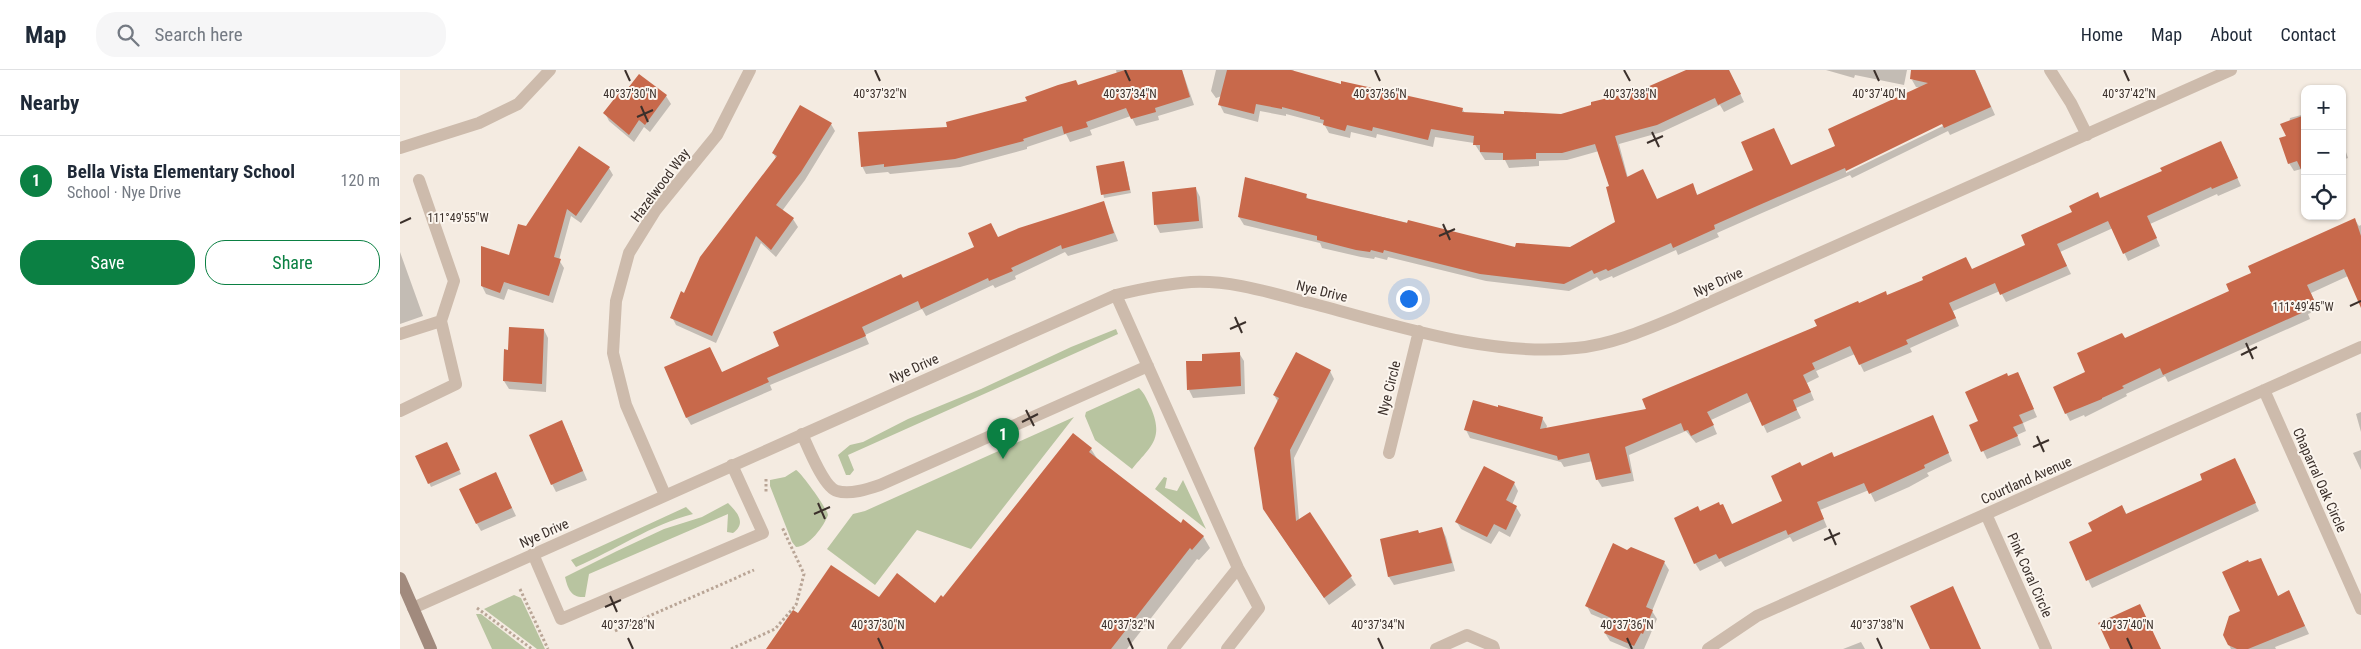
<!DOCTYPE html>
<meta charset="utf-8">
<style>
:root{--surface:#fff;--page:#f6f6f7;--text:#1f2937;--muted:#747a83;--line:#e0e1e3;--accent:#0b8043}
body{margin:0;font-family:"Roboto Condensed",sans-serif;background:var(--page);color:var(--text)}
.controls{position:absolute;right:15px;top:15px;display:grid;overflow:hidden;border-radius:10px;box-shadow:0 1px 4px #0004}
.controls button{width:45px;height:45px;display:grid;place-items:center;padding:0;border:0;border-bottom:1px solid var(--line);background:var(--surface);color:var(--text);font:25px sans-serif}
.you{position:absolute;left:1008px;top:228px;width:18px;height:18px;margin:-12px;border:4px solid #fff;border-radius:50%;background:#1a73e8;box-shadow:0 0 0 8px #1a73e833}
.badge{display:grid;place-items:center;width:32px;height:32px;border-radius:50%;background:var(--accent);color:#fff;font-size:16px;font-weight:700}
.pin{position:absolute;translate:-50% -41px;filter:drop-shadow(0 1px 2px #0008)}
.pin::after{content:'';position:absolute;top:26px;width:18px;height:15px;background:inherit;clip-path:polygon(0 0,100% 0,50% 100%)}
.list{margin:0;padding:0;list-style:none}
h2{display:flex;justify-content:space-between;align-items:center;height:65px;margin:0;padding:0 20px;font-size:21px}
h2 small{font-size:16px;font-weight:400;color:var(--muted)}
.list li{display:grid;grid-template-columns:32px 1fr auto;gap:15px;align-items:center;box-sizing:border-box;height:90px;padding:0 20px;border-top:1px solid var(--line)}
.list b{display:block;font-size:19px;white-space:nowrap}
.list p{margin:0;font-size:16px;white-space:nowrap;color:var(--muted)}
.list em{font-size:16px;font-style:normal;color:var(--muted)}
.actions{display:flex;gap:10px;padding:15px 20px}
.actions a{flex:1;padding:11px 0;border:1px solid var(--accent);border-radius:20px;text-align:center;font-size:18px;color:var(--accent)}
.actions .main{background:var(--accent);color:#fff}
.icon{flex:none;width:28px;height:28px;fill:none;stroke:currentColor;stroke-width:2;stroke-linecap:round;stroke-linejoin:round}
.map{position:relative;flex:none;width:1961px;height:579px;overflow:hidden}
header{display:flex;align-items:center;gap:30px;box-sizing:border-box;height:70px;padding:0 25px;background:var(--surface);border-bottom:1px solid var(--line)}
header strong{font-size:24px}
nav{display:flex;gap:28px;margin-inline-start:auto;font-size:18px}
.search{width:350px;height:45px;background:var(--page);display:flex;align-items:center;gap:12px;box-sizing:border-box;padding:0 18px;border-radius:20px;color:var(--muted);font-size:19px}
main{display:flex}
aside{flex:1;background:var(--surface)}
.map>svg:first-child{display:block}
</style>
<header>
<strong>Map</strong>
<div class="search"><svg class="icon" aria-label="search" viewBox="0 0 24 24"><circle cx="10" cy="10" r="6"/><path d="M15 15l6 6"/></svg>Search here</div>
<nav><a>Home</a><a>Map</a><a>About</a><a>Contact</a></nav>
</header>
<main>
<aside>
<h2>Nearby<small></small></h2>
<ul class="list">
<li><span class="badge">1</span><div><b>Bella Vista Elementary School</b><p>School · Nye Drive</p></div><em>120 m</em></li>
</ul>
<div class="actions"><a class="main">Save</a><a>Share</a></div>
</aside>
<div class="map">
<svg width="1961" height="579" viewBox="0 0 1961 579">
<rect width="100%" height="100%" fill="#f4ebe1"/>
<path fill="#b8c4a0" d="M716,259l2,5 -270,121 6,15 -4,5h-4l-8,-20 12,-10 13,-3 45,-23 73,-30 90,-42z
M739,318c6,6 8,12 12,20 13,31 0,38 -19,61l-37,-29 -10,-24 1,-4z
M674,347l-103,132 -54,-19 -42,55 -48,-36 26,-35 12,-3z
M396,400c5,2 32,40 32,45 -4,11 -19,32 -32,32l-4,-5 -22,-56v-6l15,-3z
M764,407l3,1 -2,10 12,3 6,-11 23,49 -51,-40z
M328,433c9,9 19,20 5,30l-6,-1 1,-18 -139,60 -4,23c-14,1 -17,-8 -20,-20l52,-26 47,-22 38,-12z
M286,437l7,7c-43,11 -77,36 -117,53l-5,-7z
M114,525l7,3 24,51h-8l-53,-40z
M76,544h5l45,35h-34z"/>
<path fill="#0003" fill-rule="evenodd" d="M716,0h66l12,35 -36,11 1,4 -23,6 -5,-10 -41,14 2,5 -22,7 -4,-8 -39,13v2l-67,18 -70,7 -2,-2 -22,2 -4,-8 87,-38 168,-54z
M816,0h77l2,2 47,14 120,23 3,4 40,2h56l77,-23 55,-22h36l15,32 -20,10 -4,-7 -58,27 -43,12 9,34 29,23 35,-16 6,11 93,-29 46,-20 84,-59 -5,-1 -4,-7 22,-10h41l20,45 -45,20 -2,-4 -96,47 -2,-3 -88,38 -45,20 2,4 -41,18 -2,-5 -63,28 -1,-2 -12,5 -3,-4 -28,14 -83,-10 -98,-24 -1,3 -12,-3 -1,2 -13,-2 -39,-9 -2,-5 -76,-18 -5,-8 67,-21 3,4 207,48h54l47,-25 -6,-36 -12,-36 -32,9 -28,1v5l-30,2 -4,-8h-20l-11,-17 -39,-6 -2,10 -56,-13 -1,4 -25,-6 -1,6 -21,-5 -5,-9 -38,-10v2l-26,-5 -2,11 -34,-9 -4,-8 2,-9 -6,2 -5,-7zM1548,50l1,3 -103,50v-3z
M1426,0h81l-3,15 -49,-10 -1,3z
M225,24l41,2 5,8 -21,28 -6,-5 -10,15 -25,-21 -4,-8z
M1905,44v54l-11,3 -5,-8 -2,-27 3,-18z
M431,54l4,7 -30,49 -23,31 11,8 5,8 -22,30 -15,-14 -45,100 -40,-18 -4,-8 104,-159 -3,-5z
M1942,70l6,18 -6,2z
M1821,72l20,44 -23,10 -1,-2 -67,30 10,22 -32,15 -15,-33 -53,24 11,22 -65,28 -6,-11 -47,20 6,15 -49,22 2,4 -48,20 -9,-18 -39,17 3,6 -12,6 7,17 -18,8 5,10 -34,15 -15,-32 -41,19 6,14 -21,9 -10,-12 -57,24 5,26 -32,6 -5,-8 -4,-18 -29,6 -3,-5 -91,-24 -4,-8 76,-12 5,8 -1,3 102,-19 211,-105 113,-35 55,-24 73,-47 63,-27z
M725,96l6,27 -27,5 -6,-31z
M209,98l4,7 -32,48 -10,-7 -12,44 5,8 -11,35 -45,-14 -4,11 -18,-6 -4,-8 28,-29 16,-30z
M796,119l4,8 3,31 -43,5 -4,-8 -3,-32z
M703,133l15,38 -50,15 -3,-4 -50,24 1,3 -21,9 -2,-3 -67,31 -4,-7 -57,26 4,9 -99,41 2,5 -81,35 -4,-7 -22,-50 57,5 58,-27 122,-67 96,-41z
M1955,150l4,6 2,-1v58l-13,-7 -37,17 7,17 -10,4 2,5 -142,63 -3,-6 -39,18 1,2 -42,21 -1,-2 -14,6 -4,-8 21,-41 38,-32 106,-48 21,-18z
M0,182l23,64 -23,8z
M144,260l4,8 -2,54 -37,-3 -5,-8 5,-29z
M839,283l5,8 1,33 -52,4 -4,-8z
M930,301l4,8 -40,79 5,62 11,-6 46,71 -27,20 -60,-88 9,-115 -4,-7z
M1618,303l19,44 -14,6 3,8 -9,4 4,10 -34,14 -16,-33 8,-4 29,-44z
M1961,342v20l-5,-18z
M1533,347l19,44 -25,12 2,3 -20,11 -34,15 -6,-12 -49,20 7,17 -34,15 -3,-5 -65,30 -4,-6 -21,10 -5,-8 5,-51 33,14 51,-24 18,-35 32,-9z
M166,360l21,50 -31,12 -4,-8z
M673,365l18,14 7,11 83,65 22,11 7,12 -11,12 -2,-1 -70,90h-359l25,-37 5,3 81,-16 57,6 7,-6z
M49,377l12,27 -30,13 -14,-30z
M1961,380v20l-8,-17z
M1835,390l24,51 -167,77 -22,-46 23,-10 6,-15 23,-11 5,9 77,-35z
M96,404l20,42 -35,15 -4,-7z
M1114,413l4,8 -6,14 4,2 5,8 -11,22 -11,-6 -8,13 -30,-15 -5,-8z
M1042,459l4,8 9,34 -61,14 -5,-8 -8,-37z
M1227,481l37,11 5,8 -17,41 5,8 -13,30h-15l-19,-8 -5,-8 5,-11 -19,-8 -4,-8z
M1889,522l20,42 -34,13 1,2h-45l-2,-4 49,-48z
M1461,572l4,7h-22z"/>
<path fill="#c8694b" d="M725,0h57l8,27 -35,11 1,4 -25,7 -5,-11 -40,14 2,5 -24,7 -2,-8 -39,13 1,2 -69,18 -71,8v-3l-23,3 -3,-35 89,-5 -1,-5 81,-21 -2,-4 33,-12 18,-5 2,5z
M827,0h64l50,14v-3l122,27 -1,4 42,2v-3l57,3 30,-9v-3l47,-11 48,-21h43l12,24 -23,11 -3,-7 -58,27 -42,11 12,41 16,-8 14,30 36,-16 4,12 56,-25 -12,-28 33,-14 17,37 44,-19 -7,-17 100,-46 -18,-4 1,-9h64l16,37 -47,21 -2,-4 -96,47 -1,-3 -88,38 -43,19 1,4 -42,19 -2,-5 -63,28 -2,-2 -12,5 -2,-4 -28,14 -84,-10 -96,-24 -1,3 -12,-3 -1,2 -14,-2 -39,-10v-4l-79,-19 7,-40 62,17 -1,4 101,25 1,-3 107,27 1,-4h2l52,4 45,-25 -9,-35 3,-1 -14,-42 -33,9h-26v6l-33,1v-7l-23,-1v-7h-7l1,-9 -43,-7 -3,11 -55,-13 -1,4 -25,-6 -2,6 -22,-6 1,-5 -4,-1v-2l-38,-10v2l-26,-5 -2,10 -36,-9z
M239,4l28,21 -22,30 -6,-5 -10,15 -26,-22 19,-24 3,3z
M400,35l32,18 -31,49 -25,33 18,13 -23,32 -15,-14 -44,100 -42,-18 11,-27 3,2 16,-36 77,-101 -5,-3z
M1905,45v63l-8,-17 -9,3 -9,-26 7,-2 -6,-12z
M1821,71l17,37 -26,11 -1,-2 -64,29 10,22 -34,16 -15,-33 -51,23 10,22 -67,29 -5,-12 -46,20 7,15 -50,22 2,4 -49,21 -9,-19 -38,17 3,6 -12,6 8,17 -18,8 4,10 -35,16 -15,-33 -40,19 7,13 -23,11 -3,-6 -4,1 -3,-8 -56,24 6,26 -35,7 -7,-27 -31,7 -1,-4 -93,-26 9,-30 25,7v-2l45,12 -3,12 106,-20 -4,-10 175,-73 -3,-6 44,-19 1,2 27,-12 1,4 36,-15 -1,-3 44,-20 6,12 53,-24 -4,-10 51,-23 -3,-6 29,-14 2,6 62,-27 -2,-3z
M179,76l31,21 -34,49 -9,-7 -13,48 7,2 -12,37 -45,-14 -4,11 -19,-7v-40l28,9 9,-31 8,2z
M724,91l6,29 -29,5 -5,-29z
M796,117l3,34 -45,4 -2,-33z
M704,131l10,32 -52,16 -1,-4 -50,23 2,3 -24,10 -1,-3 -67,31 -3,-8 -56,26 4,9 -99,42 2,4 -83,36 -22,-51 46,-20 12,25 57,-26 -6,-14 128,-58 2,4 71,-31 -6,-14 23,-10 7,14 21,-9z
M1955,148l6,18v72l-17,-39 -37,16 8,17 -10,4 1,5 -143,64 -3,-7 -38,18 2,2 -22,10v1l-37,15 -12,-27 32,-15 -8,-19 45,-20 3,5 104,-47 -3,-7 25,-11 -3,-7z
M109,257l35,2 -2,55 -39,-3 1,-32 4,1z
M840,282l1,34 -54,4 -1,-29h16v-7z
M896,282l35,18 -41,80 6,71 14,-9 42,64 -28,22 -61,-89 -9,-61 25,-50 -6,-3z
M1618,302l16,37 -15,6 4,8 -10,4 5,9 -37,16 -12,-27 9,-4 -13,-29 42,-19 1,3z
M1533,345l16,38 -25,12 1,3 -56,26 -5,-11 -47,19 7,17 -36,16 -2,-5 -67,29 -3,-5 -22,10 -20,-46 24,-12 2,5 19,-9 1,3 3,-1 9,20 50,-23 -11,-25 29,-14 2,4 30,-14 2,5z
M162,350l21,51 -32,14 -22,-50z
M673,363l19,15 -3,4 92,71 2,-4 21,17 -12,14 -2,-2 -79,101h-345l27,-39 5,3 33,-48 48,32 18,-24 38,30 6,-8 2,2z
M47,372l13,28 -32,14 -13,-28z
M1835,388l21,45 -170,78 -17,-39 23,-11 -4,-8 34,-18 4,9 76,-34 -2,-6z
M1084,396l31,16 -9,18 11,6 -11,24 -12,-6 -7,13 -32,-15z
M96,402l16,36 -36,16 -17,-35z
M1042,457l10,36 -64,14 -8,-38 38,-9 1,3z
M1213,473l14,7 4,-3 34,14 -19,46 7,3 -10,24 -2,-1 -7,13 -30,-13 7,-15 -26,-12z
M1861,488l17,38 11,-6 16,36 -57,23h-11l-9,-4 -5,-10 6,-19 11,-5 -18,-39 26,-12 1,2z
M1553,516l28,63h-51l-20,-43z
M1740,534l21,45h-51l-12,-26z"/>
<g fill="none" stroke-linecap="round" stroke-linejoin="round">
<path stroke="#b9a596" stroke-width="3" stroke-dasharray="2.5 2.5" stroke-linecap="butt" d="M366,409v13
M120,519l28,60
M77,538l55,41
M215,561l139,-61
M331,579l44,-20 21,-24 8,-31 -22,-47"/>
<path stroke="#cdbbac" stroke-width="12" d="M0,78l79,-25 39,-19 32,-34
M19,110l35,101 -13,40
M716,225l122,273 21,40 -32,41
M0,264l41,-13 15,63 -56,27
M402,364c6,13 22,54 35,57 13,4 31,-2 43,-6l268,-119
M133,484l28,65 202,-86 -31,-68
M773,579l65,-81
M1036,579l31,-14 26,11 1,3"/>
<path stroke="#cdbbac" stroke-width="12" d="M1650,0l21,33 16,32
M1864,320l97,219
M989,383l30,-122
M265,425l-39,-90 -13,-52 3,-52 13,-48 26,-42 62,-76 33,-65
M1586,444l60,135
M13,538l703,-313c25,-6 49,-11 75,-13 39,-2 77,10 115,20 87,22 179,55 270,46 34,-3 67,-17 98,-30l557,-248
M1308,579l49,-33 604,-269"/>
<path stroke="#a18a7d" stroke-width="12" d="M0,508l31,71"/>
</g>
<path fill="none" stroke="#3b302b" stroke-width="2" d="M225,0l5,11M475,0l5,11M725,0l5,11M975,0l5,11M1224,0l6,11M1474,0l5,11M1724,0l5,11M241,36l7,16M237,47l16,-7M1252,62l7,15M1247,73l16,-7M0,153l11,-5M1043,154l7,16M1039,166l16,-7M1950,236l11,-5M835,247l7,16M830,259l16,-7M1846,273l7,16M1841,285l16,-8M626,340l8,16M622,352l16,-8M1637,366l7,16M1633,377l16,-7M418,433l7,16M414,444l16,-7M1429,459l7,16M1424,470l16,-7M210,526l7,16M205,537l16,-7M228,568l5,11M478,568l5,11M728,568l5,11M978,568l5,11M1227,568l5,11M1477,568l5,11M1727,568l5,11"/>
<g text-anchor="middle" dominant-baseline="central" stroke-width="4" stroke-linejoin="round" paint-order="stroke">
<g font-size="14" fill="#3b302b" stroke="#fbf5ee">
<text transform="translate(260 115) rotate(-53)">Hazelwood Way</text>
<text transform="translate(1318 212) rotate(-24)">Nye Drive</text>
<text transform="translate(922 221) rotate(14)">Nye Drive</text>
<text transform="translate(514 298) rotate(-24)">Nye Drive</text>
<text transform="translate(989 318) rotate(-76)">Nye Circle</text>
<text transform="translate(1626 410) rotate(-24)">Courtland Avenue</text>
<text transform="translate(1920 410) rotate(66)">Chaparral Oak Circle</text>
<text transform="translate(144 463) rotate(-24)">Nye Drive</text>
<text transform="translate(1630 505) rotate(66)">Pink Coral Circle</text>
</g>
</g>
<g font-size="12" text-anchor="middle" fill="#3b302b" stroke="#fbf5ee" stroke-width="4" stroke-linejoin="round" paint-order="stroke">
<text x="230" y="28">40°37'30"N</text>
<text x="730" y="28">40°37'34"N</text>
<text x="980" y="28">40°37'36"N</text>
<text x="1479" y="28">40°37'40"N</text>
<text x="1729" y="28">40°37'42"N</text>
<text x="480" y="28">40°37'32"N</text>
<text x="1230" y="28">40°37'38"N</text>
<text x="58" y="152">111°49'55"W</text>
<text x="1903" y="241">111°49'45"W</text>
<text x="228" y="559">40°37'28"N</text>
<text x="478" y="559">40°37'30"N</text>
<text x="728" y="559">40°37'32"N</text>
<text x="978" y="559">40°37'34"N</text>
<text x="1227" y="559">40°37'36"N</text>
<text x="1477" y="559">40°37'38"N</text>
<text x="1727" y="559">40°37'40"N</text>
</g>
</svg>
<div class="controls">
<button>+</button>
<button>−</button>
<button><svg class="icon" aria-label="locate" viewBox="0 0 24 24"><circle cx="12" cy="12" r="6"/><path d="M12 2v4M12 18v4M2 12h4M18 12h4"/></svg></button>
</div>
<div class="you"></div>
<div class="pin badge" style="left:603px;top:389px">1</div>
</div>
</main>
